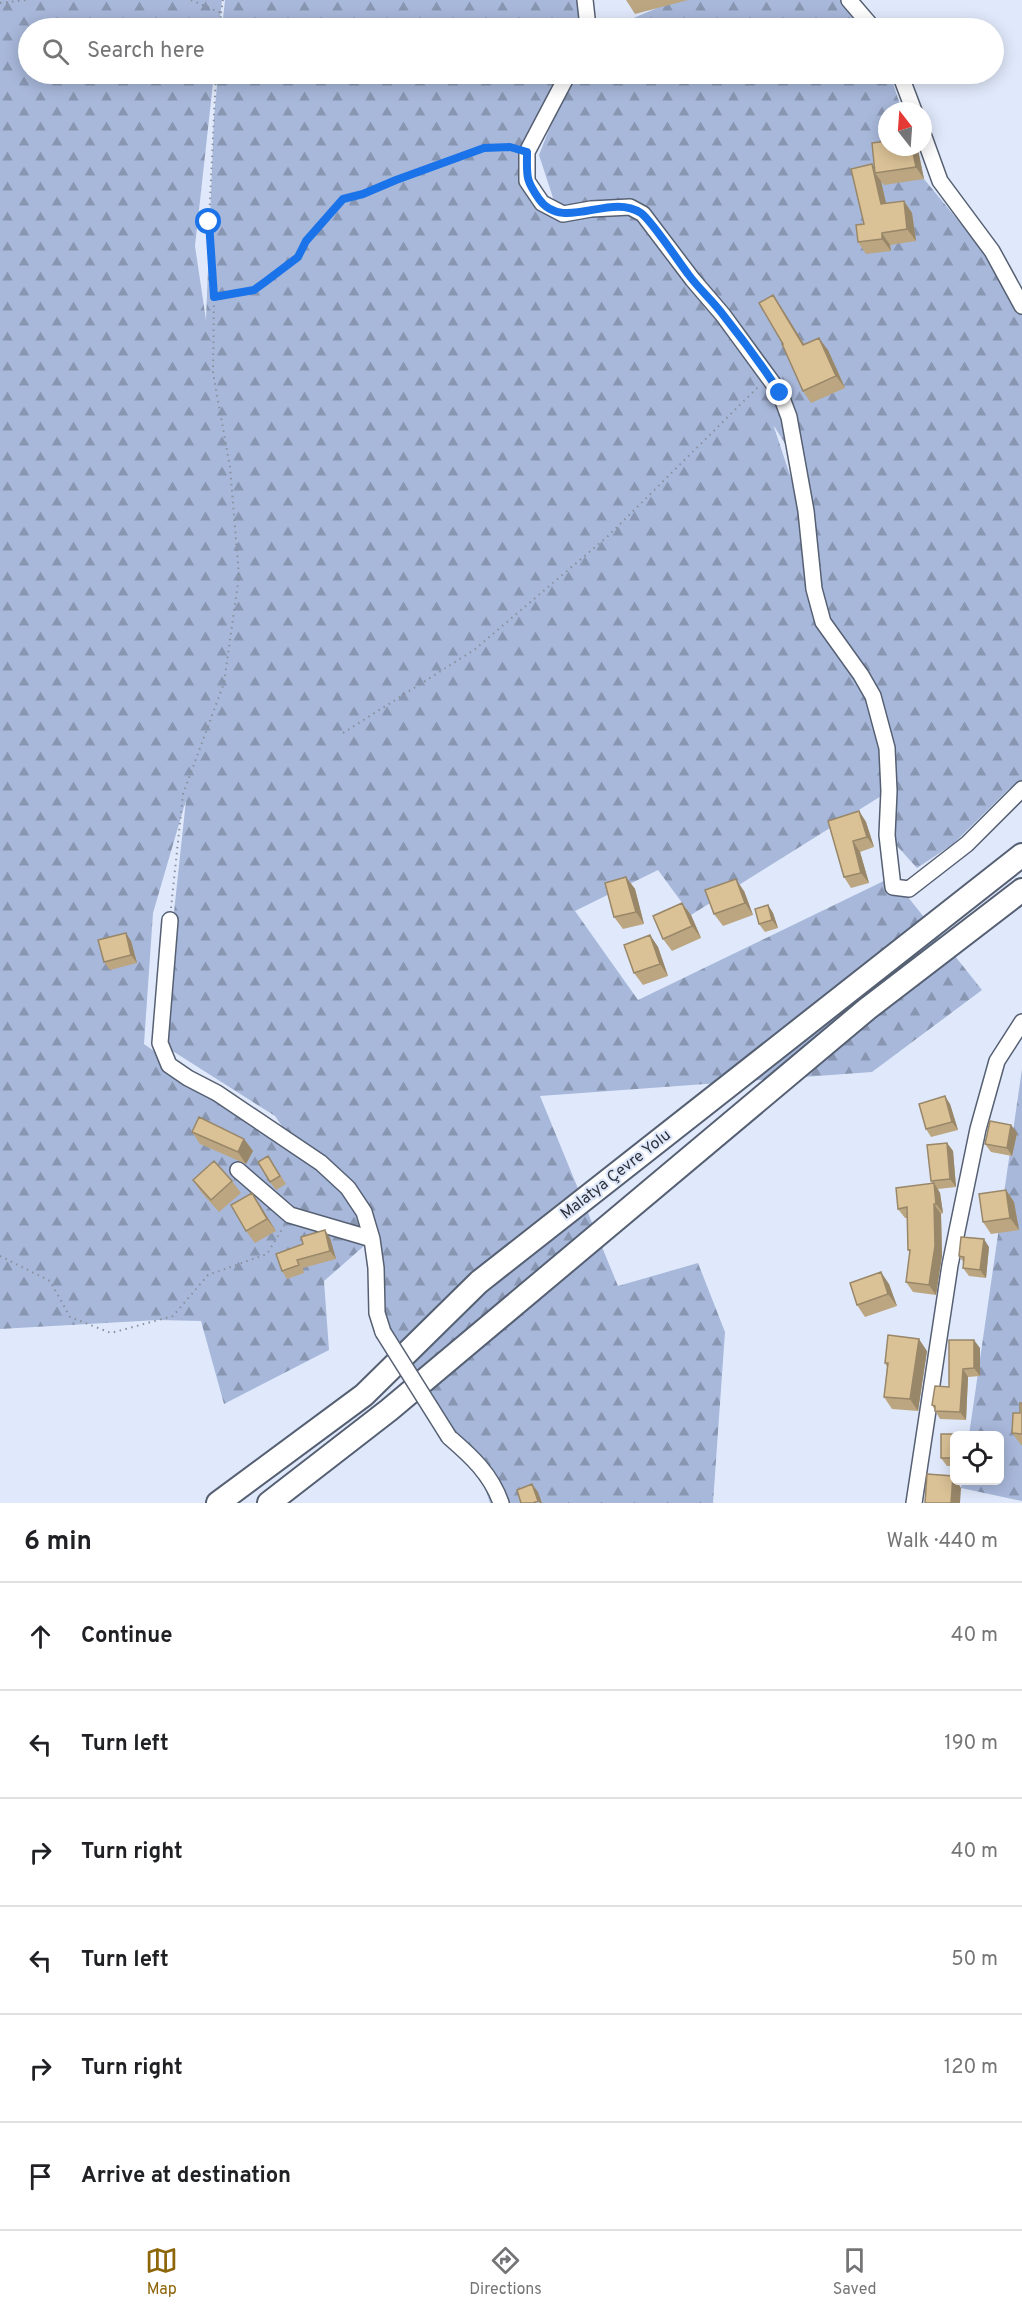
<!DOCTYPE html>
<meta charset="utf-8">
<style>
:root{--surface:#fff;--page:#f2f2f2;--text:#202124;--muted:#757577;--line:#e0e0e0;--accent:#8d6609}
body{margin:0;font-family:Overpass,sans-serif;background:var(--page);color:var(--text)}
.controls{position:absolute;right:18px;bottom:18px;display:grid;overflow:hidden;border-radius:9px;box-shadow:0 3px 15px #0003}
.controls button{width:54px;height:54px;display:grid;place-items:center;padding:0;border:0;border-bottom:2px solid var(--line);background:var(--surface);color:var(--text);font:30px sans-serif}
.compass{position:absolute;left:878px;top:102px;width:54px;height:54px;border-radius:50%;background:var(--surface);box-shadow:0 3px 15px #0003;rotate:343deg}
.stop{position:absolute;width:18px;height:18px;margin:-14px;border:4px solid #1a73e8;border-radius:50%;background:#fff}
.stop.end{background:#1a73e8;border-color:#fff;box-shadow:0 2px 6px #0008}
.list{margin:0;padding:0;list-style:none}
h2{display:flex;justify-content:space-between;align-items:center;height:78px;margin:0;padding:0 24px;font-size:26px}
h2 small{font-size:20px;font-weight:400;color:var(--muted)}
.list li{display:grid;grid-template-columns:39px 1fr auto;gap:18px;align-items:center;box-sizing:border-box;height:108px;padding:0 24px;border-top:2px solid var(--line)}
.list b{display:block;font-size:22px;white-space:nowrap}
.list em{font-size:20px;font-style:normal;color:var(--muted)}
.icon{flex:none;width:33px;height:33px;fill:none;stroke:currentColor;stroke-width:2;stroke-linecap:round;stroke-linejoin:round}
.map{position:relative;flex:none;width:1022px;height:1503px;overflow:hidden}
.search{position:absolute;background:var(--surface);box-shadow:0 3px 15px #0003;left:18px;right:18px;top:18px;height:66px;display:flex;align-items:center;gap:15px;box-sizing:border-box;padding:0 21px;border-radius:33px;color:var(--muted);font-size:22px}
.sheet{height:726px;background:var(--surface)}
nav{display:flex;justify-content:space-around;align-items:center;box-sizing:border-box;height:84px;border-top:2px solid var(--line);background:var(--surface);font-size:16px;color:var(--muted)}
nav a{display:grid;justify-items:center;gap:3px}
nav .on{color:var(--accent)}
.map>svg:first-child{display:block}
</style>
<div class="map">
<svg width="1022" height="1503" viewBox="0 0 1022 1503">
<defs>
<pattern id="forest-firs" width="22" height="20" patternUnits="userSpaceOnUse" patternTransform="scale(1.5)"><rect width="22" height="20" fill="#a8b8da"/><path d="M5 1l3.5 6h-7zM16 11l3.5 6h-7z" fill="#8996b2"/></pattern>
</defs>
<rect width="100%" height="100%" fill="#e0e9fb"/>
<path fill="url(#forest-firs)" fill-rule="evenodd" d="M0,0h222l-3,28h-191v46h186l-19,172 11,74 8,-202 4,-44h349l-40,78 15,51 13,1 -16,-49 32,-81h319l12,37h-15v36h27l10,32 98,119v484l-13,7 -56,55 -36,24 -30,-33 -1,-42 -195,122 -33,-45 -83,41 63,89 254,-123 90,113 -110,82 -332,24 78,190 80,-23 27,69 -12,171h-223l-14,-43 -93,-128 -7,-64 -12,-22 -40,35 5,69 -105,54 -23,-83 -43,-1 -158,9zM774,426l29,46 8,67 -37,-112zM186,800l-26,243 115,73 28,40 -159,-112 9,-131z
M225,0h353l5,28h-361z
M676,0h171l26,28h-263z
M1022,1069v432l-61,-13 1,-7 38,-1v-44l-31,-1z"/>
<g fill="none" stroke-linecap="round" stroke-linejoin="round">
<defs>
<path id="minor" d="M585,0l2,18 -1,10
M849,0l24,28
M568,74l-41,78v29l15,22 21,11 28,-5 39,-2 13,7 50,66 30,35 57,78 9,24 17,94 8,78 9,33 38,53 12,21 14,52 2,43 -2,44 6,52 16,2 58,-45 55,-55
M900,74l14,37
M923,134l17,47 52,70 30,55
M170,920l-10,123 9,22 19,13 29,15 104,70 27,25 16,24 8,27 4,29 1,45 6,19
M238,1170l52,45 82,24
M449,1437c22,19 42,37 52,66
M914,1503l36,-238 28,-136 19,-68 25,-39"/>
<path id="highway" d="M218,1503l146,-108 115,-113 543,-427
M269,1503l120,-93 478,-401 155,-119"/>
</defs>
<use href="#minor" stroke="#566073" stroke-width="18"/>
<use href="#highway" stroke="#566073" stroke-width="26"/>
<path stroke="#89909d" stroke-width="2" stroke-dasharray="1.5 4.5" stroke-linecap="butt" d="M191,0l30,13 -1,15
M0,3l26,-3
M221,13l2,-13
M214,297l40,-7 11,-8 33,-25 8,-16 37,-42 20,-5 33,-14 88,-32 32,1
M343,733l131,-83 133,-113 151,-150
M171,908l12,-114 41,-111 15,-107 -9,-109 -17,-94 1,-76 -5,-75 7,-148
M0,1256l50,25 20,36 41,16 62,-17 35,-41 59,-21 17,-28"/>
<use href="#minor" stroke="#fff" stroke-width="15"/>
<use href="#highway" stroke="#fff" stroke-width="22"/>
<defs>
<path id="minor-bridge" d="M383,1332l66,105"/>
</defs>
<use href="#minor-bridge" stroke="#566073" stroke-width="18" stroke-linecap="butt"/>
<use href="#minor-bridge" stroke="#fff" stroke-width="15"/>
</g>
<path fill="#bba681" d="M626,0h62l-53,14z
M918,150l6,29 -40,6 -3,-4 5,22 18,-2 8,12 4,28 -26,4 1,6 -25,3 -8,-12 6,-18 11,-55z
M781,307l23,37 24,6 17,38 -34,15 -8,-12 -20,-47z
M859,811l7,11 8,25 -14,5 9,31 -18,5 -7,-11z
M626,877l9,12 9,35 -21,5 -9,-12z
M744,891l9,24 -30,11 -9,-12z
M682,903l9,12 10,23 -29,13 -9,-12z
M768,905l5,8 5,15 -13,4 -6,-8z
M650,935l8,12 10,29 -25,9 -9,-12z
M131,941l6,22 -27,7 -6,-8z
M950,1104l8,26 -27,7 -5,-8z
M1011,1125l6,8 -5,23 -21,-4 -6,-8z
M192,1132l52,7 9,12 -7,13 -46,-20z
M947,1143l6,8 3,36 -18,2 2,4 3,20 -2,1 1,42 -6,39 -23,-3 -7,-10 4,-29 -2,-3 -1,-32h-2l-7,-9 34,-26 -1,-2z
M268,1156l18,28 -10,6 -6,-8z
M193,1180l39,1 9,12 -22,19 -18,-20z
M1006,1190l8,12 5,28 -28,4 -8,-12z
M252,1193l24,38 -21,12 -9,-12z
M330,1238l6,21 -33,9 1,5 -17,6 -5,-8z
M989,1247l-3,31 -17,-2 -6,-8 1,-5 -5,-7z
M889,1284l8,22 -32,11 -8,-12z
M980,1348v28l-12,1 -2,43 -26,-1 -8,-14 17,-18z
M927,1351l-9,60 -26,-2 -8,-12 3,-30 -2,-4z
M1022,1403v42h-1l-9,-12 8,-20z
M954,1436v30h-7l-6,-8z"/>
<path fill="#998769" d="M912,147h4l2,3 6,29 -8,-12z
M872,164l5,8 -2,1 6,8 8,35 -8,-12z
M904,201l8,12 4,28 -9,-12z
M882,233l8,12 1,6 -9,-12z
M773,295l8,12 31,50 -9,-12z
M819,338l9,12 17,38 -9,-12z
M859,811l7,11 8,25 -7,-10z
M853,841l7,11 9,31 -8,-10z
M626,877l9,12 9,35 -8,-12z
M736,879l8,12 9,24 -8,-12z
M682,903l9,12 10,23 -9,-12z
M768,905l5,8 5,15 -6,-8z
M126,933l5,8 6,22 -6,-8z
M650,935l8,12 10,29 -8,-12z
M945,1096l5,8 8,26 -6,-8z
M1011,1125l6,8 -5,23 -5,-8z
M244,1139l9,12 -7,13 -8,-12z
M947,1143l6,8 3,36 -6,-8z
M934,1183l6,10 3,20 -7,-9z
M1006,1190l8,12 5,28 -9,-12z
M252,1193l8,12 16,26 -9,-12z
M934,1204l7,10 1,42 -6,39 -7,-10z
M325,1230l5,8 6,21 -6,-8z
M984,1239l5,8 -3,31 -6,-8z
M881,1272l8,12 8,22 -9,-12z
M919,1339l8,12 -9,60 -8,-12z
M974,1340l6,8v28l-6,-8z
M963,1369l5,8 -2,43 -6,-8z
M953,1476l1,4h2l5,8 -1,15h-9z
M532,1484l6,8 4,11h-2l-2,-2z"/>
<path fill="#dac196" stroke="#998769" stroke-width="1.5" d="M887,141v6h25l4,20 -41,6 -3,-30z
M872,164l9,40 23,-3 3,28 -25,4v6l-24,3 -2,-17 8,-1 -13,-55z
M773,295l30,50 16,-7 17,38 -33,15 -21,-47h1l-24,-41z
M859,811l8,26 -14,4 8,32 -17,4 -16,-56z
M626,877l10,35 -22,5 -9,-34z
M736,879l9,24 -31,11 -9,-24z
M682,903l10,23 -29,13 -10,-23z
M768,905l4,15 -13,4 -4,-15z
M126,933l5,22 -27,7 -6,-22z
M650,935l10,29 -26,9 -10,-28z
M945,1096l7,26 -26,7 -7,-25z
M199,1117l45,22 -6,13 -46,-20z
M990,1121l21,4 -4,23 -22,-4z
M947,1143l3,36 -19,2 -4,-36z
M268,1156l12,20 -10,6 -12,-20z
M214,1161l18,20 -21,19 -18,-20z
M934,1183l2,21h-2l1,42 -6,39 -23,-3 4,-32h-2l-1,-43 -9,2 -2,-21z
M1006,1190l4,28 -27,4 -4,-28z
M252,1193l15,26 -21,12 -15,-26z
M325,1230l5,21 -33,9 2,5 -17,6 -6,-17 27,-10 -2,-7z
M961,1237l23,2 -4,31 -17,-2 1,-11 -5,-1z
M881,1272l7,22 -31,11 -7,-22z
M888,1335l31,4 -9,60 -26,-2 4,-34h-3z
M949,1340h25v28l-11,1 -3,43 -25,-1v-5l-3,-1 3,-19 14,1z
M1020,1403h2v31l-10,-1 1,-20h7z
M941,1434h27v2h-14v22h-13z
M927,1474l26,2 -2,27h-26z
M532,1484l6,17 -5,2h-12l-4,-13z"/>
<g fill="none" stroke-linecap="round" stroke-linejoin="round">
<path stroke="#1a73e8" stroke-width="8" d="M209,222l5,75 40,-7 11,-8 33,-25 8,-16 37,-42 20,-5 33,-14 88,-32 26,-1 17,5c0,24 -2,27 12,47 24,34 71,-7 102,14 11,8 37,48 47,61 11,15 25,27 36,42 20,25 39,51 56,77"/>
</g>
<g text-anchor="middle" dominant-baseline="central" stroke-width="4.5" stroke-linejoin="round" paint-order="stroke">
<g font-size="16" fill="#2e333b" stroke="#e0e9fb">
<text transform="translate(616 1175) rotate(-38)">Malatya Çevre Yolu</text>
</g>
</g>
</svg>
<div class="controls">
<button><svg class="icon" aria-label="locate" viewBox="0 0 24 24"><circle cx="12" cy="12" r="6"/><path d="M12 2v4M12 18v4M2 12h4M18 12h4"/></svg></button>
</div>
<svg class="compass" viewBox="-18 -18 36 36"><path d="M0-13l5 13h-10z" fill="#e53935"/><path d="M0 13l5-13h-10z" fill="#757577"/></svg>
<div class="stop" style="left:209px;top:222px"></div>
<div class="stop end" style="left:780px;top:393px"></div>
<div class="search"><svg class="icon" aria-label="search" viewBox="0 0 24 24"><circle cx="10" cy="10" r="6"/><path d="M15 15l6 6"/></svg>Search here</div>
</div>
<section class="sheet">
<h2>6 min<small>Walk · 440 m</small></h2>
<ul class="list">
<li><svg class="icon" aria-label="ahead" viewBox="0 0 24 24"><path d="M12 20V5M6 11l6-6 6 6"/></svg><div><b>Continue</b></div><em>40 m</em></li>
<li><svg class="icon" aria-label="left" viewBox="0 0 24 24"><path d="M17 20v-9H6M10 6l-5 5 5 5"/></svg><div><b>Turn left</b></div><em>190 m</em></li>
<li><svg class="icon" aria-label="right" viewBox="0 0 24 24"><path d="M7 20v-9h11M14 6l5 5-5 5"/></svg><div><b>Turn right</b></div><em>40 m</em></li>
<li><svg class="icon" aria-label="left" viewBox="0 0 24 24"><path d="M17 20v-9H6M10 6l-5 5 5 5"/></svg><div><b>Turn left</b></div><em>50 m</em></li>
<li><svg class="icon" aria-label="right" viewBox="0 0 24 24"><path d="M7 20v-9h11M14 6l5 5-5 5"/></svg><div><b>Turn right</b></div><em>120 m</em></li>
<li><svg class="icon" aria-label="arrive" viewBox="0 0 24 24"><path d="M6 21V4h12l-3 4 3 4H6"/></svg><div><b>Arrive at destination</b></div></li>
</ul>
</section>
<nav>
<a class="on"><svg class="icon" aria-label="map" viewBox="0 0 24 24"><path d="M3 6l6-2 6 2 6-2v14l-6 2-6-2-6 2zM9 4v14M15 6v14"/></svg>Map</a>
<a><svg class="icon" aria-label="directions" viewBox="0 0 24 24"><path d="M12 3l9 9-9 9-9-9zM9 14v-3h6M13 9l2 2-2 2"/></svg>Directions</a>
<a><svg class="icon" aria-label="saved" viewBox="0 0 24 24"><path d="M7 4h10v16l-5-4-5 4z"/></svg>Saved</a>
</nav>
